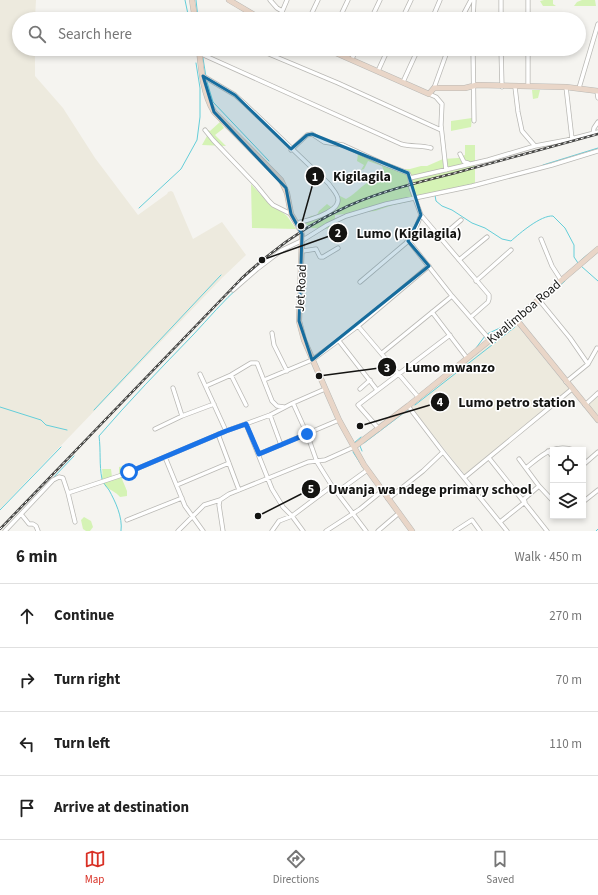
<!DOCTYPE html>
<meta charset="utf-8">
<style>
:root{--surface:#fff;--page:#f2f2f2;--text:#222;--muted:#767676;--line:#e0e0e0;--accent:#d93025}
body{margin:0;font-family:"Source Sans 3",sans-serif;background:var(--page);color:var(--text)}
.controls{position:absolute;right:12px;bottom:12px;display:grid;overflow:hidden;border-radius:0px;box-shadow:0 2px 6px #0003}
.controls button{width:36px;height:36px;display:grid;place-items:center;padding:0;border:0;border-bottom:1px solid var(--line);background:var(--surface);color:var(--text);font:20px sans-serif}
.stop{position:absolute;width:12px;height:12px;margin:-9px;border:3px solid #1a73e8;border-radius:50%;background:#fff}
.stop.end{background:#1a73e8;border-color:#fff;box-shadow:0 1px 4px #0008}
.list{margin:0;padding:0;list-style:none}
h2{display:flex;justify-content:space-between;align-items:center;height:52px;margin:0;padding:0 16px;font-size:17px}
h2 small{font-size:13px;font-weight:400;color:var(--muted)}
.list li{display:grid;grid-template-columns:26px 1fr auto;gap:12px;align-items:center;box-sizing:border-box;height:64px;padding:0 16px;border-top:1px solid var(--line)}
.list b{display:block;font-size:15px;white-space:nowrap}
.list em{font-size:13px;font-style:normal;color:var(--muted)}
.icon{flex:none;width:22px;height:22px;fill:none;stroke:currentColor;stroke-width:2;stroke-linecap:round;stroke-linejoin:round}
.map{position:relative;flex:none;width:598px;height:531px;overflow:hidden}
.search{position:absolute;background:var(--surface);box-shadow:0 2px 6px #0003;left:12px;right:12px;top:12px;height:44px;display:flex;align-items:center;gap:10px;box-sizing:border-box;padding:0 14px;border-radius:22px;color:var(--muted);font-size:15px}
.sheet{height:308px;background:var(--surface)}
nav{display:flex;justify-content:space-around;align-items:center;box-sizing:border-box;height:56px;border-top:1px solid var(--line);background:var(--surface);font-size:11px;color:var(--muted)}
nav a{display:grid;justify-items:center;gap:2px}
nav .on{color:var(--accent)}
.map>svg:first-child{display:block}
</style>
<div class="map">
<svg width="598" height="531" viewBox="0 0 598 531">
<rect width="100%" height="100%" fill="#f5f4f0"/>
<path fill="#edeade" d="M0,0h36l-1,19h-16v30h16v27l28,32 32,50 43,57 29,-21 1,-2 3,-1 2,1 20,47 29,-17 24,33 -23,22 -223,232z
M515,323l54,66 -104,86 -55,-69z
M598,395v21l-12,-11z"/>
<path fill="#d5f3b5" d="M544,0h9v4l3,2h-13l-3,-5z
M582,0h13l1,6h-22l3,-4z
M532,90h8l-2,8 -5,1z
M472,118l-1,9 -20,4v-10z
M220,122l4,6 -9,7 11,11 -24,-1 5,-9 1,-6 2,1z
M465,145h10v42l-82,18 -18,6 -40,4v14l-24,-1 -6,-5v-3l6,-4 6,-1 2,-4 8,-7 4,3 4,-3 1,8 4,-16 6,3c8,-4 13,-11 21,-16 5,-2 13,-3 19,-6l-4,-11 -14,-5 -4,8 -3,1 3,-5 -7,-4 1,-7 43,15h9l11,-3h6l16,-7 15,-1 7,-3z
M251,184l10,11 26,21 9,13 -44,-1z
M123,466c3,4 1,9 -1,13l5,12v5l-7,1c-5,-7 -17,-8 -18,-18 0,-3 1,-6 0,-10h9l1,8 7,-1v-9z
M84,517l7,4 2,6 -3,4h-4l-3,-2 -2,-9z"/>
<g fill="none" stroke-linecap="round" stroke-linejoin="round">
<path stroke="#64ced9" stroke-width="1" d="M185,0l4,19
M196,0l2,18
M203,58l3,19
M207,82l6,20 56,59
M543,165l55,-17
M447,190l22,-5
M435,195l1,6 6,5 10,4 20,13 13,5 17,11 9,2c9,-8 30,-26 42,-25l12,12 9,17v12l4,6
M139,208l42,-39 16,-29 3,-23v-29l-4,-25
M580,261l7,-6
M581,266l17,15
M542,301l23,-20
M521,322l3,-5 9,-9
M487,334l17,-8
M476,348l9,-12
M415,405c33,-26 67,-52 100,-78
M0,407l41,13 5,5 21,5
M94,410l127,-135
M354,443l7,-6
M364,443l45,-34
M360,446l2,5
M353,452l11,17
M52,479l22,-23
M0,510l61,-63
M121,531c2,-14 -6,-30 -12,-41 -3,-4 -6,-7 -7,-11 -3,-14 -1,-28 -3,-43 30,-35 62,-68 94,-101 16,-17 30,-34 47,-49
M596,531l2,-2"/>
<defs>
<path id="street" d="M270,0l7,8 5,3
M501,0v19
M528,0v19
M279,19l8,-19
M309,19l9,-19
M339,19l9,-19
M371,19l9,-19
M402,19l9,-19
M432,19l8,-19
M461,19l10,-19
M473,19l1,-19
M257,49l81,34 103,47
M473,49l1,72
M501,49l1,38
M528,49v37
M199,53l202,91c10,3 20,1 30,4
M352,59l4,-10
M378,71l10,-22
M203,76l32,19 9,8 85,81c3,5 10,11 9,17 -1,12 -32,20 -41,22
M403,82l15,-33
M515,87l3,25 4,19 13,15
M566,87l6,52
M434,88l14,-39
M579,88l19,-64
M597,91l1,7
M429,94l7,3 6,7 -1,21 5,45
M205,130l8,10 43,45 13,16 4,4 18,9
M593,133l1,-5 4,-6
M291,150l16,-15 5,-1 12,8 19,3 39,18 26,10 2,4 1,11 10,27 68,80v4l-1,3 -17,15
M460,154l4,8 4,1
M410,178l78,-18 47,-14 32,-6 31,-8
M440,238l21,-18
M541,239l11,27 9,14
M408,240l44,56 38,44
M303,251l13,-2 4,8h3l15,-9
M459,260l28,-23
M476,281l35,-31
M360,282l46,-39 9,-13 6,-15
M233,290l24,-21 25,-19 21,-10 24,-15 19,-9 40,-12 86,-18 80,-21 46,-14
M539,300l31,38 18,26
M432,312l35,46
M358,326l61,72
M272,333l2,12 13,26
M339,341l38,49
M382,353l70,-57
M200,374l26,57
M231,375l15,30
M264,380l48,-20 46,-34 71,-60
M566,382l22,-18 9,-16
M206,386l25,-11 20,-12h6l15,38 5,5 7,1
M173,388l9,28
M360,389l10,-9
M293,403l14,31 10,28 15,24 34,45
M585,405l13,-12
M408,406l35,46 64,79
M270,415l11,30
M246,424l26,65 11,18 9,9 11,15
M155,429l27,-13 32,-12
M379,429l-21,-24 92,-70
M218,434l21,56
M548,451l5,6
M259,454l80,-34
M165,457l20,49 18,25
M489,458l58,73
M519,459l20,27 14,15
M583,465l15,-13
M526,468c15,-12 27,-25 48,-18
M465,477l107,-88
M177,485l52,-22
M337,492l29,-21 1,-1
M68,493l54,-18 104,-44 44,-16 23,-12 32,-14
M388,499l35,-28 20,-19
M220,500l-1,5 4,26
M583,502l15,-12
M565,516h2
M127,520l55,-22
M500,522l25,-20 -1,-3 15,-13
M5,531l16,-17
M38,531l-2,-5 -3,-2h-4l-8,-10 32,-34 6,-3 4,1 5,15 7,29
M178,531l26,-26 16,-5 9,-6 79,-32 17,-2 29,-13
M272,531l7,-10 13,-5 40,-30
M326,531l34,-22 22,-18
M378,531l21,-18
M455,531l17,-11 8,11"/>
<path id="secondary" d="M192,0l3,19
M229,0l32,19
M199,49c2,21 4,45 15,63l67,68 6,13 4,21 10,17 1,6 -3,84 5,19 35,80 25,45 48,66
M327,49l102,45 5,-6h31l12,-3 89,2 32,4
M516,319l82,101
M354,447l54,-41 108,-87 82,-70"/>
</defs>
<use href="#street" stroke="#b9b8b4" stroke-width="5"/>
<use href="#secondary" stroke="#b9b8b4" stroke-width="6"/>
<use href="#street" stroke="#fff" stroke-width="3.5"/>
<use href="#secondary" stroke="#e9d6c8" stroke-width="5"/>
<defs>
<path id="rail" d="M0,529l241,-250c32,-30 67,-55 107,-73 34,-15 71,-24 107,-33 48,-13 95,-26 143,-39"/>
</defs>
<use href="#rail" stroke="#474745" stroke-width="2.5"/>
<use href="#rail" stroke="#fff" stroke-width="1" stroke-dasharray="3" stroke-linecap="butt"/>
</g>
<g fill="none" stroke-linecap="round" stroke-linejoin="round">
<path stroke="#1a73e8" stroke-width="5" d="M129,472l97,-41 20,-7 13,30 48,-20"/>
</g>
<path fill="#166c9d" fill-opacity="0.2" stroke="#166c9d" stroke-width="3" stroke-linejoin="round" d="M203,76l32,19 56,54 16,-14 5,-1 96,39 13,42 -13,26 21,25 -117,94 -13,-39 3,-87 -11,-20 -5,-26 -72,-76z"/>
<g text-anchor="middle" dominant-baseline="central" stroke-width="3" stroke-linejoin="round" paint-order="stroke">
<g font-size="13" fill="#141412" stroke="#fff">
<text transform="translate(301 288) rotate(-87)">Jet Road</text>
<text transform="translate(524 312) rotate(-40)">Kwalimboa Road</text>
</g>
</g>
<path fill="none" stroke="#141412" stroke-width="1.5" d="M301 226L315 176M262 260L338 233M319 376L387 367M360 426L440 402M258 516L311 489"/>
<g fill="#141412" stroke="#fff" stroke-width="1.5">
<circle cx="301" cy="226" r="4"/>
<circle cx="262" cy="260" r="4"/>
<circle cx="319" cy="376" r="4"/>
<circle cx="360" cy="426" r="4"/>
<circle cx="258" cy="516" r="4"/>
<circle cx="315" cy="176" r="10"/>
<circle cx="338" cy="233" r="10"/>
<circle cx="387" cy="367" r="10"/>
<circle cx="440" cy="402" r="10"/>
<circle cx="311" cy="489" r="10"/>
</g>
<g font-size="12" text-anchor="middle" font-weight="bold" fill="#fff">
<text x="315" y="181">1</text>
<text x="338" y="237">2</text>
<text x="387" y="372">3</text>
<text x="440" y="406">4</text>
<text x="311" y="493">5</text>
</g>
<g font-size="14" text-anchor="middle" font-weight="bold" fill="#141412" stroke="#fff" stroke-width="3" stroke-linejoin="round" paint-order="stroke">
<text x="362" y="181">Kigilagila</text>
<text x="409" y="238">Lumo (Kigilagila)</text>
<text x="450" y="372">Lumo mwanzo</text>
<text x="517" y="407">Lumo petro station</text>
<text x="430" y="494">Uwanja wa ndege primary school</text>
</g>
</svg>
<div class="controls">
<button><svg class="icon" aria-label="locate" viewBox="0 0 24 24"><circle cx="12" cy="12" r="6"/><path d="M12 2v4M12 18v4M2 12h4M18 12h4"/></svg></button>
<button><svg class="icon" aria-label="layers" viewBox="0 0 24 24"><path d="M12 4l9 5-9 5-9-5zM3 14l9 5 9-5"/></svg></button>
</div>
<div class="stop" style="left:129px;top:472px"></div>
<div class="stop end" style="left:307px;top:434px"></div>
<div class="search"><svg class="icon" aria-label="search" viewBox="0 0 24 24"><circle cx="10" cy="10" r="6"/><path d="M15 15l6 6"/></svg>Search here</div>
</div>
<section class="sheet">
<h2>6 min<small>Walk · 450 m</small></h2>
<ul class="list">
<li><svg class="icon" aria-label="ahead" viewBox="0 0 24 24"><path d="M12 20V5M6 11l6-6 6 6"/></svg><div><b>Continue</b></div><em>270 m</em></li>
<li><svg class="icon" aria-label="right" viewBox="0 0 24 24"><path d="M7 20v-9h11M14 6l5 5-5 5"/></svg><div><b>Turn right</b></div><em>70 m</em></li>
<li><svg class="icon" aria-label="left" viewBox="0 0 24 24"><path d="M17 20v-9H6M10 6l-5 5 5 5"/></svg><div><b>Turn left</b></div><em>110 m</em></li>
<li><svg class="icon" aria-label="arrive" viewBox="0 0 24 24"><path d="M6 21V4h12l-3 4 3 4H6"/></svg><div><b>Arrive at destination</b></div></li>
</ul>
</section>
<nav>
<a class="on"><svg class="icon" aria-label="map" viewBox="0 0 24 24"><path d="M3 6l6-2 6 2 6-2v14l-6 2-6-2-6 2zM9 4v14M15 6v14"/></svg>Map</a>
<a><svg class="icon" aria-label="directions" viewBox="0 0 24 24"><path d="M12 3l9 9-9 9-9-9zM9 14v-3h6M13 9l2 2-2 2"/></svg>Directions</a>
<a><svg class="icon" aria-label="saved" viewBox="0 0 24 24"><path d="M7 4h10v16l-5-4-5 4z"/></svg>Saved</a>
</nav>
